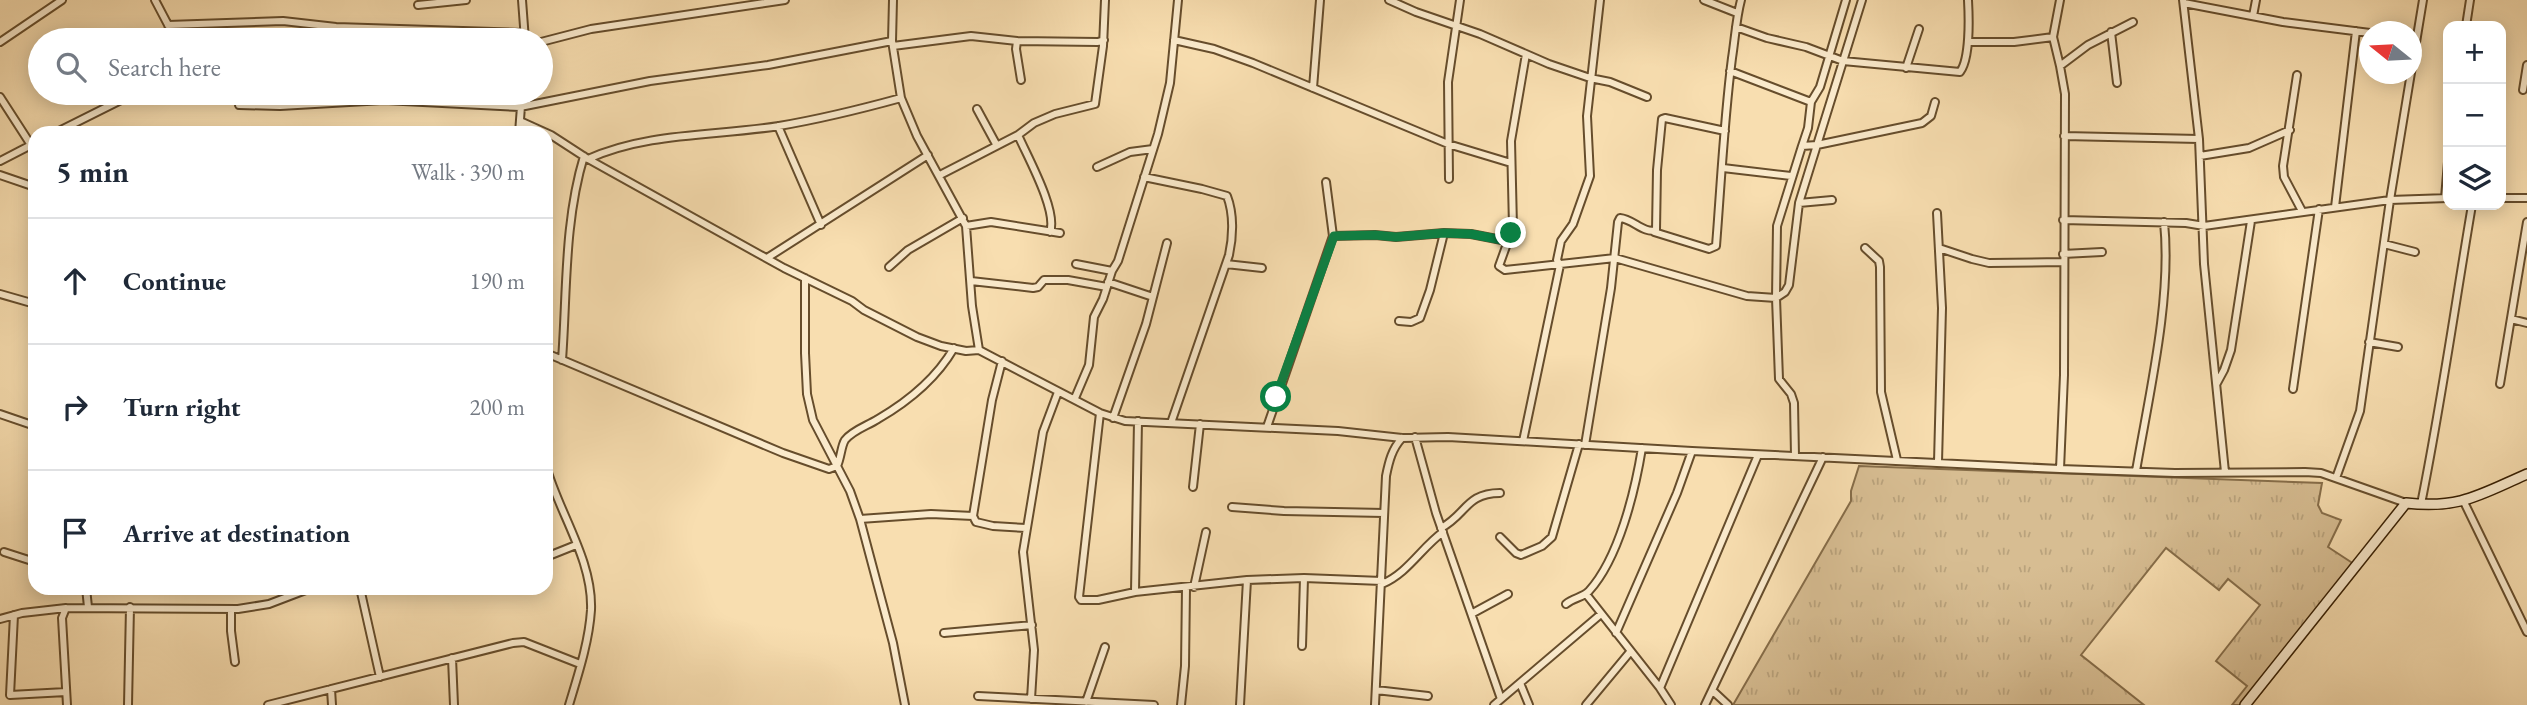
<!DOCTYPE html>
<meta charset="utf-8">
<style>
:root{--surface:#fff;--page:#f6f6f7;--text:#1f2937;--muted:#747a83;--line:#e0e1e3}
body{margin:0;font-family:"EB Garamond",serif;background:var(--page);color:var(--text)}
.controls{position:absolute;right:21px;top:21px;display:grid;overflow:hidden;border-radius:14px;box-shadow:0 4px 18px #0003}
.controls button{width:63px;height:63px;display:grid;place-items:center;padding:0;border:0;border-bottom:2px solid var(--line);background:var(--surface);color:var(--text);font:35px sans-serif}
.compass{position:absolute;left:2359px;top:21px;width:63px;height:63px;border-radius:50%;background:var(--surface);box-shadow:0 4px 18px #0003;rotate:288deg}
.stop{position:absolute;width:21px;height:21px;margin:-16px;border:5px solid #0b8043;border-radius:50%;background:#fff}
.stop.end{background:#0b8043;border-color:#fff;box-shadow:0 2px 7px #0008}
.list{margin:0;padding:0;list-style:none}
h2{display:flex;justify-content:space-between;align-items:center;height:91px;margin:0;padding:0 28px;font-size:30px}
h2 small{font-size:23px;font-weight:400;color:var(--muted)}
.list li{display:grid;grid-template-columns:46px 1fr auto;gap:21px;align-items:center;box-sizing:border-box;height:126px;padding:0 28px;border-top:2px solid var(--line)}
.list b{display:block;font-size:26px;white-space:nowrap}
.list em{font-size:23px;font-style:normal;color:var(--muted)}
.icon{flex:none;width:38px;height:38px;fill:none;stroke:currentColor;stroke-width:2;stroke-linecap:round;stroke-linejoin:round}
.map{position:relative;flex:none;width:2527px;height:705px;overflow:hidden}
.search{position:absolute;background:var(--surface);box-shadow:0 4px 18px #0003;left:28px;top:28px;width:525px;height:77px;display:flex;align-items:center;gap:18px;box-sizing:border-box;padding:0 24px;border-radius:38px;color:var(--muted);font-size:26px}
.panel{position:absolute;background:var(--surface);box-shadow:0 4px 18px #0003;left:28px;top:126px;width:525px;height:469px;border-radius:21px}
.map>svg:first-child{display:block}
</style>
<div class="map">
<svg width="2527" height="705" viewBox="0 0 2527 705">
<defs>
<pattern id="grass-tufts" width="24" height="20" patternUnits="userSpaceOnUse" patternTransform="scale(1.75)"><rect width="24" height="20" fill="#d7bd92"/><path d="M3 7l-1-3M5 7V3M7 7l1-3M15 17l-1-3M17 17v-4M19 17l1-3" fill="none" stroke="#b9a27c"/></pattern>
</defs>
<rect width="100%" height="100%" fill="#f8deb0"/>
<filter id="stains"><feTurbulence type="fractalNoise" baseFrequency=".00286" numOctaves="4"/><feColorMatrix values="0 0 0 0 .2 0 0 0 0 .09 0 0 0 0 .02 0 0 0 .5 -.17"/></filter>
<radialGradient id="worn" r=".72"><stop offset=".6" stop-color="#630" stop-opacity="0"/><stop offset="1" stop-color="#630" stop-opacity=".3"/></radialGradient>
<path fill="url(#grass-tufts)" stroke="#866d49" stroke-width="2" d="M1859,466l463,17 -4,22 4,8 19,7 -13,27 32,21 -109,137h-19l15,-19 -31,-25 44,-56 -32,-26 -9,11 -53,-42 -85,107 63,50h-411l118,-204v-10z"/>
<g fill="none" stroke-linecap="round" stroke-linejoin="round">
<defs>
<path id="street" d="M155,0l21,40
M522,0l3,40
M893,0l-1,41 9,57 16,38 49,90 6,80 7,44
M1389,0l27,12 64,22 69,30 41,14 20,4 37,15
M1704,0l33,13
M2060,0l-7,37 7,29
M2183,0l16,139 5,125 21,208
M2184,3l99,19 87,11
M418,5l48,-5
M2253,16l3,-16
M168,25l115,-4 53,6 188,6
M2466,26l4,-26
M1736,27l31,11 39,9 37,14 117,11c10,-13 9,-54 8,-72
M2111,32l6,51
M1174,40l40,9 39,14 195,81 63,19
M1017,41l81,1 6,-2
M0,42l62,-42
M541,42l50,-13 194,-29
M1968,42h46l39,-5
M893,46l78,-10 46,5 -1,8 5,31
M1526,54l-15,87 2,86 -14,39 6,4 110,-12 132,38 29,2 1,-72 25,-80 15,-1 105,-22 9,-7 4,-14
M1906,68l13,-39
M1730,71l81,31
M2297,75l-14,91 1,11 18,34
M1313,88l7,-88
M2523,90l4,-25
M0,97l31,48
M239,105l41,1 104,-6 136,7 130,-26 118,-16 124,-24
M977,109l19,35
M520,121l31,14 37,24 196,109 68,33 12,9 53,27 24,9 25,5 13,-1 121,63 25,8 213,10 64,7 46,-1 244,14 368,18 115,4 130,-1 16,1 85,30
M778,126l43,99
M55,133l80,-40
M519,133l3,-40
M1018,135c9,21 40,76 32,97
M2064,136l135,3
M1802,146l6,-18 3,-26 9,-15 26,-87
M2200,156l49,-8 41,-18
M588,159c59,-27 129,-23 191,-33 41,-7 82,-17 122,-28
M0,161l35,-18
M1097,167l33,-15 23,-3
M1723,168l68,8
M0,175l35,12
M940,175l78,-40 16,-12 21,-9 40,-10 8,-58 2,-46
M1144,177l58,12 25,7c7,18 6,41 2,59l-58,168
M1449,179l-1,-97 12,-82
M2445,198l3,-36
M2501,198h26
M1799,203l33,-3
M2335,207l21,-176
M1937,213l5,95 -4,154
M2063,220l123,3 18,3 186,-26 58,-2
M966,226l25,-4 69,11
M1654,232l55,17 7,-3c5,-63 8,-126 16,-188 3,-19 4,-39 9,-58
M1333,236l42,-1 21,2 48,-4 27,1 36,7
M2384,244l31,8
M1865,248l14,13 1,6 1,125 16,68
M1939,248l33,11 17,4 73,-1
M2063,254l39,-2
M767,258l161,-103
M1076,264l36,7
M1226,264l36,4
M889,267l19,-17 55,-32
M805,278v75l2,41 6,26 37,71 10,28 33,124 12,62
M971,281l62,7 5,-1 6,-7h24l39,7
M1108,282l45,15
M0,294l35,10
M2511,319l16,4
M1399,321l12,1 9,-4 10,-28 14,-57
M2369,342l29,5
M546,353l237,100 46,16 8,-3c4,-8 4,-20 8,-26 8,-10 22,-14 33,-21 31,-18 58,-40 76,-71
M562,360c5,-67 2,-138 22,-204
M2217,383l7,-13 7,-20 20,-129
M2500,384l27,-162
M2293,389l26,-180
M1075,398l14,-33 5,-48 9,-18 9,-28 6,-10 40,-127 12,-51 8,-83
M1100,413l-21,184 2,3h17l37,-8 112,-12 57,-2 78,3
M0,414l35,12
M1113,418l33,-94 21,-81
M1267,427l66,-191 -7,-54
M1415,437l21,76 65,186
M1523,441l37,-176 -3,-5 4,-19 12,-17 17,-48 -3,-60 13,-116
M1585,445l26,-157 7,-66 2,-4c13,1 24,16 36,12l1,-60 5,-51 3,-1 60,13
M1795,456l-1,-53 -3,-9 -12,-15 -3,-81 9,-6 4,-7 10,-82 63,-203
M546,466c13,47 47,94 45,144 -2,32 -13,65 -22,95
M2060,469l4,-94 1,-281 -5,-28 28,-21 45,-23
M2136,471c13,-76 36,-173 28,-249
M2336,478l24,-67 30,-211 33,-200
M1193,487l7,-63
M2464,502l63,130
M2421,504c20,-99 34,-199 51,-299
M1232,507l52,4 100,2
M973,516l19,-116 10,-39
M973,516l3,6 17,4 33,2
M860,519l71,-5 42,2
M1441,528c25,-13 25,-35 59,-35
M1500,537l16,16 5,2 21,-9 10,-9 27,-93
M4,552l31,10
M546,557l30,-12
M1382,584c26,-11 39,-36 61,-52
M1194,587l12,-55
M86,588l2,19
M360,588l20,89
M1135,592l3,-171
M1586,594l74,94 11,17
M1566,604c7,-6 18,-7 23,-13 30,-33 46,-100 53,-143
M231,609v22l4,31
M1473,613l35,-19
M14,615l-4,80 56,-3
M0,619l22,-6 44,-5
M944,633l88,-8
M1616,633l61,-140 15,-42
M1302,646l2,-68
M452,658l2,47
M1520,683l9,22
M1660,688l98,-233
M331,689l1,16
M1376,690l52,6
M1713,691l15,14
M978,696l176,9
M1031,699l3,-49 -11,-98 20,-120 15,-40
M1086,702l19,-55
M67,705l-5,-87 4,-10 172,1 31,-5 42,-16
M128,705l2,-98
M268,705l245,-62 11,-1 56,22
M1181,705l4,-39 1,-78
M1240,705l7,-125
M1375,705l11,-229c3,-15 6,-27 16,-38
M1494,705l107,-91
M1586,705l44,-53
M1705,705l118,-248"/>
<path id="secondary" d="M2245,705l161,-202c54,6 73,-8 121,-29"/>
</defs>
<use href="#street" stroke="#664d2c" stroke-width="10"/>
<use href="#secondary" stroke="#351d00" stroke-width="12"/>
<use href="#street" stroke="#faeacc" stroke-width="6"/>
<use href="#secondary" stroke="#faeacc" stroke-width="9"/>
</g>
<g fill="none" stroke-linecap="round" stroke-linejoin="round">
<path stroke="#0b8043" stroke-width="9" d="M1276,397l58,-161 41,-1 21,2 48,-4 27,1 36,7 4,-8"/>
</g>
<rect width="100%" height="100%" filter="url(#stains)"/>
<rect width="100%" height="100%" fill="url(#worn)"/>
</svg>
<div class="controls">
<button>+</button>
<button>−</button>
<button><svg class="icon" aria-label="layers" viewBox="0 0 24 24"><path d="M12 4l9 5-9 5-9-5zM3 14l9 5 9-5"/></svg></button>
</div>
<svg class="compass" viewBox="-18 -18 36 36"><path d="M0-13l5 13h-10z" fill="#e53935"/><path d="M0 13l5-13h-10z" fill="#747a83"/></svg>
<div class="stop" style="left:1276px;top:397px"></div>
<div class="stop end" style="left:1511px;top:233px"></div>
<div class="search"><svg class="icon" aria-label="search" viewBox="0 0 24 24"><circle cx="10" cy="10" r="6"/><path d="M15 15l6 6"/></svg>Search here</div>
<section class="panel">
<h2>5 min<small>Walk · 390 m</small></h2>
<ul class="list">
<li><svg class="icon" aria-label="ahead" viewBox="0 0 24 24"><path d="M12 20V5M6 11l6-6 6 6"/></svg><div><b>Continue</b></div><em>190 m</em></li>
<li><svg class="icon" aria-label="right" viewBox="0 0 24 24"><path d="M7 20v-9h11M14 6l5 5-5 5"/></svg><div><b>Turn right</b></div><em>200 m</em></li>
<li><svg class="icon" aria-label="arrive" viewBox="0 0 24 24"><path d="M6 21V4h12l-3 4 3 4H6"/></svg><div><b>Arrive at destination</b></div></li>
</ul>
</section>
</div>
